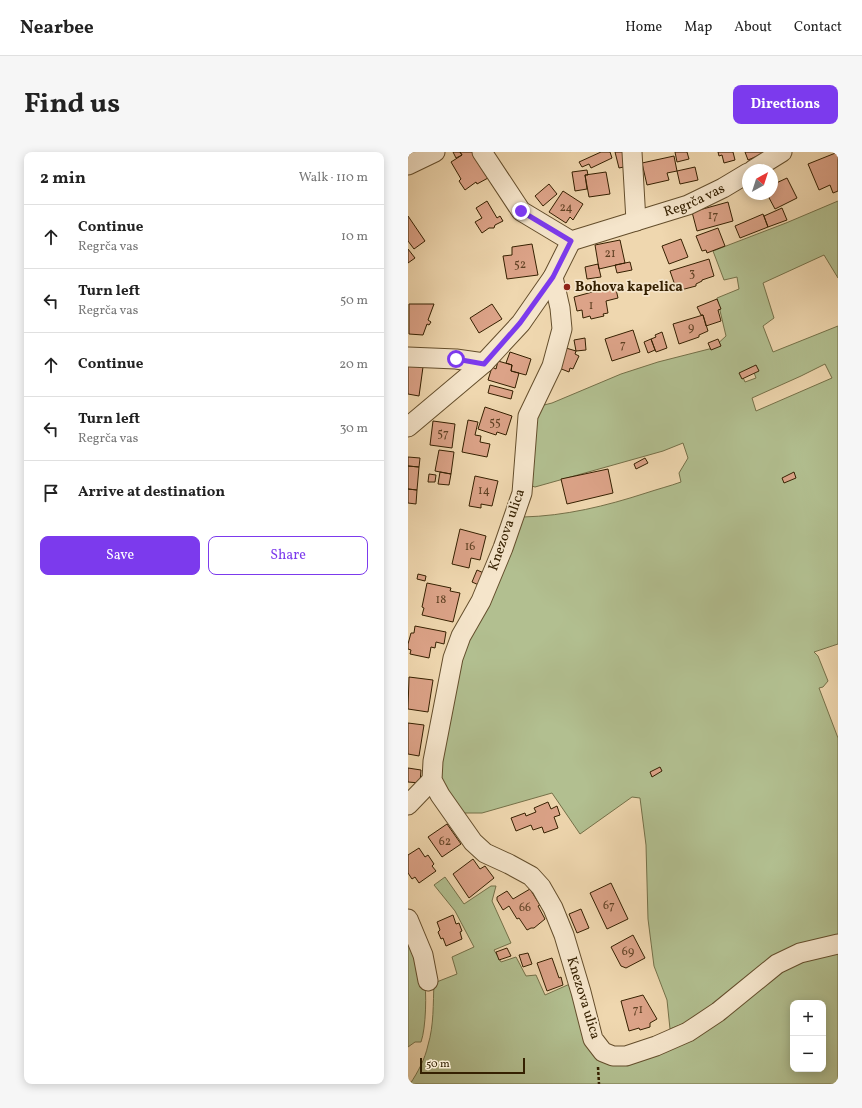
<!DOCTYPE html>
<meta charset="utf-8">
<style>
:root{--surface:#fff;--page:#f6f6f6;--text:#222;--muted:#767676;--line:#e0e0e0;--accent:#7c3aed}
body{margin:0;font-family:Vollkorn,serif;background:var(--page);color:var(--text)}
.controls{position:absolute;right:12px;bottom:12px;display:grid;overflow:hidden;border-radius:8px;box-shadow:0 2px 10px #0003}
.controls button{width:36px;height:36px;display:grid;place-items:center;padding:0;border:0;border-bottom:1px solid var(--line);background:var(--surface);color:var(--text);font:20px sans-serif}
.compass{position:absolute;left:334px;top:12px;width:36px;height:36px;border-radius:50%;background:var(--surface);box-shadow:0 2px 10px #0003;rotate:39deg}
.scale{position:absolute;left:12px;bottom:10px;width:105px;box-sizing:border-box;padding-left:4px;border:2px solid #352001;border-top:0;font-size:11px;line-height:14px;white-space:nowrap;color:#352001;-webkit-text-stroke:3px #f5e5cb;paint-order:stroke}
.stop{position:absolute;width:12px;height:12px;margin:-9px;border:3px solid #7c3aed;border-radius:50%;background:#fff}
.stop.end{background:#7c3aed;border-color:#fff;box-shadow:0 1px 4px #0008}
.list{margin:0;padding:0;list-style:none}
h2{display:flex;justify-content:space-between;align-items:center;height:52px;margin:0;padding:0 16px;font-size:17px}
h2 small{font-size:13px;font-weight:400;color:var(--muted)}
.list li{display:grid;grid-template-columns:26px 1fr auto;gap:12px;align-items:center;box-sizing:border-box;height:64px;padding:0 16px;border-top:1px solid var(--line)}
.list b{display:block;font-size:15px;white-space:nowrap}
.list p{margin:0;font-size:13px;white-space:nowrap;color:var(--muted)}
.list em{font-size:13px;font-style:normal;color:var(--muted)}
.actions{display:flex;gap:8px;padding:12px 16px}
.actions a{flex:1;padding:9px 0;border:1px solid var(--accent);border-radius:8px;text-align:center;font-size:14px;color:var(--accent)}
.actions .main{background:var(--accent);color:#fff}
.icon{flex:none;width:22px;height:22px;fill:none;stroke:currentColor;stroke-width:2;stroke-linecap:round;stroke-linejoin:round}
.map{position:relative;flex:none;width:430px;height:932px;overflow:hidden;border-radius:8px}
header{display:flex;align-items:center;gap:24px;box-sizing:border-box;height:56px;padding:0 20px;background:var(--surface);border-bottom:1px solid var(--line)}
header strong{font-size:19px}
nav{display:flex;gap:22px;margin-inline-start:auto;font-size:14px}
.intro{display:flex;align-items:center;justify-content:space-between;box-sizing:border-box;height:96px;padding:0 24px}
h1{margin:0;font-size:28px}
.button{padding:10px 18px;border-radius:8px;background:var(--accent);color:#fff;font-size:14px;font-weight:700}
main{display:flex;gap:24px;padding:0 24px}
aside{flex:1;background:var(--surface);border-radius:8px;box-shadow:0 2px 10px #0003}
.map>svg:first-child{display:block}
</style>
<header>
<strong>Nearbee</strong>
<nav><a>Home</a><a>Map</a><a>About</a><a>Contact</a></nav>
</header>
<div class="intro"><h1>Find us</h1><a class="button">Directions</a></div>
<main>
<aside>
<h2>2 min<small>Walk · 110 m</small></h2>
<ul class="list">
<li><svg class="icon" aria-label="ahead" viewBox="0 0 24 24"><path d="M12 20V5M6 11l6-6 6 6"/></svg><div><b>Continue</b><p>Regrča vas</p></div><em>10 m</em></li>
<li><svg class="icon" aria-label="left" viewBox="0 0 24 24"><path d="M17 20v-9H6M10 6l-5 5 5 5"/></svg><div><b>Turn left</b><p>Regrča vas</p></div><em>50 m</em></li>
<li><svg class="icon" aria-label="ahead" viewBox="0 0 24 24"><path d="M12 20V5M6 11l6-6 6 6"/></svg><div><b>Continue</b></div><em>20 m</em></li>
<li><svg class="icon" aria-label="left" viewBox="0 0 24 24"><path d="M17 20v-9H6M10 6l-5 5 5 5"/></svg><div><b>Turn left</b><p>Regrča vas</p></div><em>30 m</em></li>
<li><svg class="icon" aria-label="arrive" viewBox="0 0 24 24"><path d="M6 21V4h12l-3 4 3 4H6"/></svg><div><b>Arrive at destination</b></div></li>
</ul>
<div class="actions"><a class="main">Save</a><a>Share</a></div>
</aside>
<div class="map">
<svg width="430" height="932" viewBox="0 0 430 932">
<rect width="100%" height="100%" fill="#efd7af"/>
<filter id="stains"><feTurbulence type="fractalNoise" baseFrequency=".005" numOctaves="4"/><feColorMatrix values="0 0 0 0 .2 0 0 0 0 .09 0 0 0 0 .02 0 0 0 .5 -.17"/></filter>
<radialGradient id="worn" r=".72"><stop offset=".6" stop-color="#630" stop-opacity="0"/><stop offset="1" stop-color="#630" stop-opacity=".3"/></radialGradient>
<path fill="#b2bf90" stroke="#747048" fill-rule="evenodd" d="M430,49v77l-14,-23 -61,28 11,35 -11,8 10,26 65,-26v318l-24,8 4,4 10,25 -5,6 -4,1 19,50v201l-131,75 -37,15 -3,-29 -13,-34 -6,-47 -2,-74 -6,-47 -8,-1 -52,37 -28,-41 -70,20h-23l-22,-42 21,-104 65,-150c42,-1 83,-11 123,-24 12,-4 24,-7 35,-11l-2,-9 9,-15 -5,-15 -20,8 -128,36 -6,-2 2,-55 9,-24 12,-3 69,-29 37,-12 55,-14 13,-12 -9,-38 22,-9 -2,-12 -13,3 -11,-29 73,-28zM417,212l7,14 -76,33 -4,-13 49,-22zM344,215l4,11 -11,4 -4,-9z
M37,725l19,27 27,-18h5l-4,15 19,42 -17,7 7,12 15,-5 10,19 10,-1 9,20 27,-12 15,58 45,18 148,-92 58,-18v135h-428c8,-12 15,-25 18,-39 6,-20 5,-41 6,-62l23,-9 -5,-17 22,-10 -19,-36 -21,-26zM385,851h30v66h-30z
M0,774c5,17 12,34 16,51 3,15 2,51 -3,65h-6l-7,5z"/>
<path fill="#dca388" stroke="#352001" d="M45,0h7l2,3 -6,3z
M52,0h13l15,26 -11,6 -1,-2 -11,8 -6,-9 2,-2 -10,-17 11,-7z
M193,0h9l2,6 -21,10 -2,-4 -7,3 -3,-5z
M207,0h14l4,13 -14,3z
M267,0h12l2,7 -12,3z
M310,0h15l2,8 -11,3 -2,-8 -3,1z
M337,0h22l-19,8z
M430,0v39l-5,2 -3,-8 -11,5 -11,-26z
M266,4l3,15 -10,2 2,7 -22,5 -5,-22z
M287,15l3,13 -18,4 -3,-13z
M179,18l1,5h-3l2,14 -12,2 -3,-19z
M198,20l4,22 -21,3 -4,-22z
M379,26l10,20 -22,11 -8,-15h5v-9z
M141,32l8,10 -14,12 -8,-10z
M155,39l20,13 -10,16 -3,-3 -4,6 -17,-11z
M79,49l10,17 3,-2 3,5 -8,4 -1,3h-5l-7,5 -7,-11 7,-4 -6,-10z
M320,50l5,19 -36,10 -5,-19z
M374,56l5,12 -19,7 -4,-11z
M355,62l5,13 -28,11 -5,-12z
M0,64l17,25 -11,8 -6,-8z
M310,76l7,18 -18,7 -1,-3 -4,1 -6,-15z
M273,87l7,18 -19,7 -7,-18z
M212,88l5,23 -26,6 -4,-24z
M124,92l6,31 -31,4 -4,-23 9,-1v-8z
M0,97l7,9 -7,5z
M301,107l5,17 -12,4v1l-6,3v2l-19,5 -7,-20z
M222,110l2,8 -15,3 -2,-8z
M190,112l3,13 -14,2 -2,-12z
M155,132h6l1,6 -6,1z
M207,133l3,13 -12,3 2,12 -5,1 1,2 -13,3 -1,-3 -7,2 -1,-8 -5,1 -3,-14 22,-6v1l4,-1 -1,-3z
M309,147l4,10 -3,1 3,11 -15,5 -3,-11h-2l-4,-8z
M1,152h25l-6,16 3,2 -2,3 -2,-1 -4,11 -14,-1z
M84,152l10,15 -23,14 -9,-15z
M295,163l5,16 -9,4v2l-20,7 -6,-20z
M225,178l7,22 -28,9 -7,-22z
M254,180l5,16 -11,4 -5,-13 5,-2 -1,-2z
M177,186l1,12 -10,1 -2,-11z
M243,187l4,11 -7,3 -4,-11z
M310,187l3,7 -10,4 -3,-7z
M158,196l10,3 -1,3 4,2 -6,13 -3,-1 -1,4 -10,-4z
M102,200l21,7 -5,16 -15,-4 1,-6 -6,-2z
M90,209l14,4 -1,6 8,2 -4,15 -27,-8 4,-13 4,2z
M0,213l15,2 -4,29 -11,-2z
M348,213l3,6 -17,8 -3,-6z
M82,233l23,6 -2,8 -23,-6z
M77,255l27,9 -6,19 -9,-3 -1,3 -18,-6z
M60,268l10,2 -3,13 6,1 -1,6 10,2 -3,13 -25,-5z
M25,269l22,3 -3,24 -22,-3z
M31,298l15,2 -3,22 -16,-3z
M0,305l12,1 -1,9 -11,-1z
M237,306l3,5 -12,6 -2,-5z
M0,314l11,1 -2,23 -9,-1z
M200,317l5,24 -46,11 -6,-25z
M32,320l11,2 -2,11 -11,-1z
M386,320l2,6 -12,5 -2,-5z
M21,322l7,1 -1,7h-7z
M67,324l23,5 -6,25 -11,-2v4l-12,-2z
M0,337l9,1 -1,14 -8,-1z
M52,377l26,7 -6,24 -9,-2 -2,10 -17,-4z
M69,418l9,4 -5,12 -9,-4z
M10,422l8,2 -1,5 -8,-2z
M19,431l24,5 -1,3 10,2 -7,29 -31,-7 2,-7 -2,-1z
M7,474l31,6 -2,12 -8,-2 -1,6 -4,-1 -2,11 -19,-4 1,-4 -3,-1v-5l3,-11h3z
M1,525l24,3 -5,32 -20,-3z
M0,571l16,2 -5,31 -11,-2z
M252,615l2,4 -10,6 -2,-5z
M0,616l13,2 -1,13 -12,-1z
M140,650l3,7 6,-3 3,9 -6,2 4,11 -14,5 -2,-6 -9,3 -2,-5 -15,6 -5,-13 14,-5 1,3 10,-4 -2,-4z
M39,672l14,20 -19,13 -14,-20z
M11,696l6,9 3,-2 6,9 -2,2 4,5 -17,12 -4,-6 -3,2 -4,-6v-18z
M65,707l7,10 5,-3 9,12 -25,20 -16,-24z
M203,731l17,36 -21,10 -17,-36z
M122,737l10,16 -2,1 7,13 -11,9h-3l-4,2 -8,-12 -2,1 -8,-13 -6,4 -6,-10v-3l10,-6 6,8z
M173,757l8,19 -12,5 -8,-19z
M45,763l3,9 3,-1 3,8 -2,1 2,7 -16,7 -3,-8 -2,1 -3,-7 2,-2 -3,-8z
M225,783l12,23 -19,10 -5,-2 -10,-19z
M99,796l4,8 -12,4 -3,-8z
M120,801l4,11 -9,3 -4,-12z
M144,806l7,20 2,-1 2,8 -16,6 -10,-28z
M235,843l14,24 -7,4v4l-10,3 -1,-2 -10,3 -8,-30z"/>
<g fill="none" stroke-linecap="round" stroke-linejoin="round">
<defs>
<g id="minor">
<path id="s1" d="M74,0l39,59 50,30 117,-36 35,-17 25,-15"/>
<path d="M224,0l4,69"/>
<path d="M0,13l27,-13"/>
<path d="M345,18l29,-18"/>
<path d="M145,125l7,31 2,21 -10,37 -24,50 -6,77 -19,55 -22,53 -20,35 -8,22 -20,103 -1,19 8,15 33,47 12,11 24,11 22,12 10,11 12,21 11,27 17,57 12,47 10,13 10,4h13l30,-10 32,-14 30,-20 59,-48 23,-11 38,-9"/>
<path d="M0,205l48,2 28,4"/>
<path d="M0,275l76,-64 37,-40 32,-46 18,-36"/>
<path d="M0,653l24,-25"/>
<path d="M0,767l15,36 5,26"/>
</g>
</defs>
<use href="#minor" stroke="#644e2c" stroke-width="21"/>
<path stroke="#352001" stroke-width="2.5" stroke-dasharray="3 2" stroke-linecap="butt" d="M190,915l1,17"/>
<use href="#minor" stroke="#f5e5cb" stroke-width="19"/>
</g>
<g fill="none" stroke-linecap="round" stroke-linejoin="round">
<path stroke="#7c3aed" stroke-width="5" d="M48,207l28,5 36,-41 33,-46 18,-36 -50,-30"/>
</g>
<circle fill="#8f2418" stroke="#f5e5cb" stroke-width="1.5" cx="159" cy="135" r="4"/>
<g text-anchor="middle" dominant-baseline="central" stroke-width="3.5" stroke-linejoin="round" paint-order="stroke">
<g font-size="12" fill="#5f4123">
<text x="158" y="56">24</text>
<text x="305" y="64">17</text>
<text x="202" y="102">21</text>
<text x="112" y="113">52</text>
<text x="284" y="122">3</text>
<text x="183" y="154">1</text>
<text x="283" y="176">9</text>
<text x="215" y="193">7</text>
<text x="87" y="271">55</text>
<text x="35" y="282">57</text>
<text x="76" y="339">14</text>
<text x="62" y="395">16</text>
<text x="33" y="448">18</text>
<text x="37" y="690">62</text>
<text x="201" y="754">67</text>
<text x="117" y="756">66</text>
<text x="220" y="800">69</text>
<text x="230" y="858">71</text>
</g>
<g font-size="14" fill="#352001" stroke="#f5e5cb">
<text stroke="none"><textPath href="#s1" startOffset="259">Regrča vas</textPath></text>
<text transform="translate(99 378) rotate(-71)">Knezova ulica</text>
<text transform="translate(175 846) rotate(73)">Knezova ulica</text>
</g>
<g font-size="14" font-weight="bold" fill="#352001" stroke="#f5e5cb" text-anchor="start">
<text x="167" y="135">Bohova kapelica</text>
</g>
</g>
<rect width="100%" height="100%" filter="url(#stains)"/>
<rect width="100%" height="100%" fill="url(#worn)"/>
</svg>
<div class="controls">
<button>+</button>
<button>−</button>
</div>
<svg class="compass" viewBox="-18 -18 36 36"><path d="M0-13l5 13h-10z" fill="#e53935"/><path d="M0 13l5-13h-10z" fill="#767676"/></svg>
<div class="scale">50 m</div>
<div class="stop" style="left:48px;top:207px"></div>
<div class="stop end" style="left:113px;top:59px"></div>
</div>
</main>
